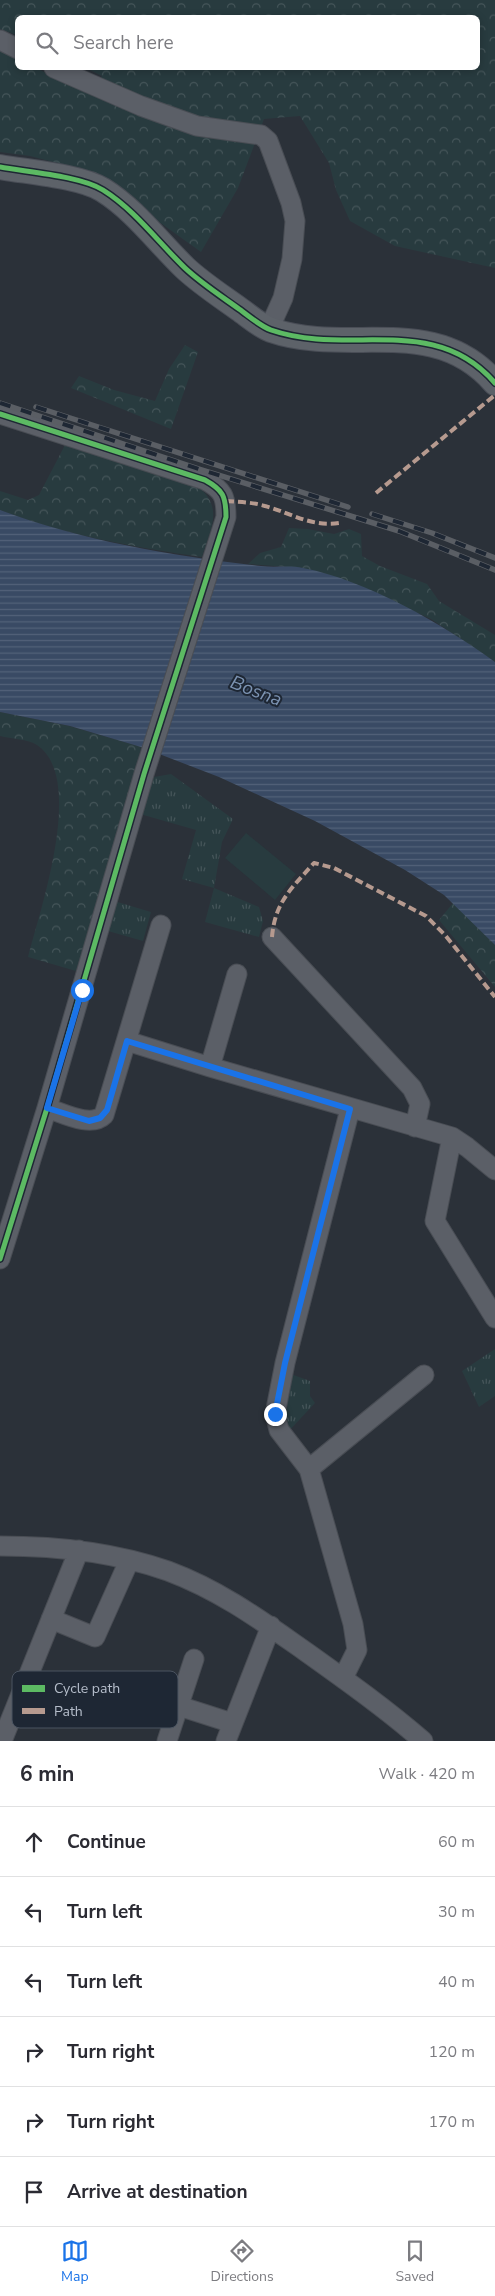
<!DOCTYPE html>
<meta charset="utf-8">
<style>
:root{--surface:#fff;--page:#f7f7f7;--text:#2b2b33;--muted:#7c7c81;--line:#e1e1e2;--accent:#1a73e8}
body{margin:0;font-family:"Nunito Sans",sans-serif;background:var(--page);color:var(--text)}
.stop{position:absolute;width:15px;height:15px;margin:-11px;border:4px solid #1a73e8;border-radius:50%;background:#fff}
.stop.end{background:#1a73e8;border-color:#fff;box-shadow:0 1px 5px #0008}
.list{margin:0;padding:0;list-style:none}
h2{display:flex;justify-content:space-between;align-items:center;height:65px;margin:0;padding:0 20px;font-size:21px}
h2 small{font-size:16px;font-weight:400;color:var(--muted)}
.list li{display:grid;grid-template-columns:32px 1fr auto;gap:15px;align-items:center;box-sizing:border-box;height:70px;padding:0 20px;border-top:1px solid var(--line)}
.list b{display:block;font-size:19px;white-space:nowrap}
.list em{font-size:16px;font-style:normal;color:var(--muted)}
.icon{flex:none;width:28px;height:28px;fill:none;stroke:currentColor;stroke-width:2;stroke-linecap:round;stroke-linejoin:round}
.map{position:relative;flex:none;width:495px;height:1741px;overflow:hidden}
.search{position:absolute;background:var(--surface);box-shadow:0 2px 8px #0003;left:15px;right:15px;top:15px;height:55px;display:flex;align-items:center;gap:12px;box-sizing:border-box;padding:0 18px;border-radius:8px;color:var(--muted);font-size:19px}
.sheet{height:485px;background:var(--surface)}
nav{display:flex;justify-content:space-around;align-items:center;box-sizing:border-box;height:70px;border-top:1px solid var(--line);background:var(--surface);font-size:14px;color:var(--muted)}
nav a{display:grid;justify-items:center;gap:2px}
nav .on{color:var(--accent)}
.map>svg:first-child{display:block}
</style>
<div class="map">
<svg width="495" height="1741" viewBox="0 0 495 1741">
<defs>
<pattern id="grass-tufts" width="24" height="20" patternUnits="userSpaceOnUse" patternTransform="scale(1.25)"><rect width="24" height="20" fill="#283b3f"/><path d="M3 7l-1-3M5 7V3M7 7l1-3M15 17l-1-3M17 17v-4M19 17l1-3" fill="none" stroke="#455559"/></pattern>
<pattern id="forest-crowns" width="20" height="18" patternUnits="userSpaceOnUse" patternTransform="scale(1.25)"><rect width="20" height="18" fill="#283b3f"/><path d="M2 6a3 3 0 1 1 6 0M12 15a3 3 0 1 1 6 0" fill="none" stroke="#455559"/></pattern>
<pattern id="water-rules" width="6" height="5" patternUnits="userSpaceOnUse" patternTransform="scale(1.25)"><rect width="6" height="5" fill="#394a64"/><path d="M0 2.5h6" fill="none" stroke="#536279"/></pattern>
</defs>
<rect width="100%" height="100%" fill="#2b3139"/>
<path fill="url(#grass-tufts)" d="M171,774l62,45 -11,23 -8,46 45,19 4,14 -4,16 -54,-15 9,-34 -32,-9 14,-49 -56,-16 14,-37z
M114,901l37,11 -8,29 -35,-10z
M495,1349v47l-16,11 -17,-36z
M288,1373l22,8v15l5,7 -29,31 -5,-16z"/>
<path fill="url(#forest-crowns)" d="M0,0h495v268l-100,-22 -45,-25 -14,-31 -7,-27 -29,-47 -36,3 -26,69 -37,64 -113,-81 -58,-15 -30,-4v-103l17,9 1,10h18l51,25 15,-17 -16,-8h392v-50h-460l-1,17 -17,-6z
M185,345l13,7 -27,77 -100,-41 8,-12 35,14 41,11 14,-32z
M65,445l130,39c30,23 16,43 7,73 -69,-10 -137,-22 -202,-47v-19l28,9 11,-5z
M289,528l19,1 26,5 15,-5 12,5 1,22 18,10 47,18 12,17 56,34v27l-64,-43 -77,-35 -52,-16 -54,-4 12,-11 21,-6z
M0,712l69,14 72,21 -7,33 -58,191 -48,-14c12,-47 58,-179 9,-212 -9,-6 -26,-6 -37,-9z
M453,903l42,42v42l-56,-67z"/>
<path fill="#283b3f" d="M246,833l50,41 -21,26 -50,-42z"/>
<path fill="url(#water-rules)" d="M0,510c83,31 173,46 261,56 14,2 29,-1 42,2 63,12 140,56 192,94v283l-51,-50 -39,-25 -90,-49 -96,-44 -78,-30 -71,-21 -70,-14z"/>
<g fill="none" stroke-linecap="round" stroke-linejoin="round">
<defs>
<path id="minor" d="M0,40l18,9
M54,68l87,38 56,20 64,9 7,6 23,62 4,18 -3,38 -9,39 -14,31
M0,414l205,66c18,10 21,16 21,37l-82,257 -97,334 -47,151
M272,937l140,151 8,16 -5,23
M127,1041l83,26 242,70 15,10 28,23
M210,1067l27,-93
M47,1108c16,5 44,20 57,7l57,-190
M452,1137l-17,84 60,97
M309,1469l115,-94
M0,1546c57,0 114,6 168,25 51,19 91,48 134,78 42,30 83,59 121,92
M51,1619l44,18 34,-76
M343,1678l14,-28 -4,-26 -44,-155 -30,-39 -4,-16 10,-51 65,-254
M179,1706l53,17
M2,1741l77,-191
M167,1741l27,-82
M226,1741l45,-115"/>
<path id="major" d="M0,167c27,5 81,9 103,23 32,20 55,52 82,78 16,15 36,28 54,41 10,7 21,17 32,21 78,27 163,-18 224,53"/>
</defs>
<use href="#minor" stroke="#494d54" stroke-width="21"/>
<use href="#major" stroke="#494d56" stroke-width="26"/>
<use href="#minor" stroke="#5b5f67" stroke-width="19"/>
<use href="#major" stroke="#5d6269" stroke-width="24"/>
<defs>
<path id="rail" d="M0,403l199,66 200,62 96,39
M36,407l312,100
M372,514l60,19 63,25"/>
</defs>
<use href="#rail" stroke="#5a5e64" stroke-width="5.5"/>
<use href="#rail" stroke="#1e2734" stroke-width="4" stroke-dasharray="11" stroke-linecap="butt"/>
<path stroke="#b69a8f" stroke-width="4" stroke-dasharray="8 4" stroke-linecap="butt" d="M376,493l119,-98
M226,501c13,1 26,1 39,5 26,7 45,21 74,17
M272,937c3,-35 19,-48 42,-74l20,5 92,48 19,19 50,62"/>
<defs>
<path id="cycleway" d="M0,167c27,5 81,9 103,23 32,20 55,52 82,78 16,15 36,28 54,41 10,7 21,17 32,21 78,27 163,-18 224,53
M0,414l205,66c18,10 21,16 21,37l-82,257 -97,334 -47,151"/>
</defs>
<use href="#cycleway" stroke="#1e2734" stroke-width="8"/>
<use href="#cycleway" stroke="#5cba63" stroke-width="5"/>
</g>
<g fill="none" stroke-linecap="round" stroke-linejoin="round">
<path stroke="#1a73e8" stroke-width="6" d="M82,990l-35,118 42,13 11,-3 7,-8 20,-69 223,68 -65,254 -10,51"/>
</g>
<g text-anchor="middle" dominant-baseline="central" stroke-width="4" stroke-linejoin="round" paint-order="stroke">
<g font-size="19" font-style="italic" fill="#7c93b2" stroke="#1e2734">
<text transform="translate(256 691) rotate(21)">Bosna</text>
</g>
</g>
<rect x="12" y="1671" width="166" height="57" rx="8" fill="#1e2734" stroke="#4b5461" stroke-width="1"/>
<rect x="22" y="1685" width="23" height="7" fill="#5cba63"/>
<rect x="22" y="1708" width="23" height="6" fill="#b69a8f"/>
<g font-size="14" fill="#b5bdca">
<text x="54" y="1693">Cycle path</text>
<text x="54" y="1716">Path</text>
</g>
</svg>
<div class="stop" style="left:82px;top:990px"></div>
<div class="stop end" style="left:275px;top:1414px"></div>
<div class="search"><svg class="icon" aria-label="search" viewBox="0 0 24 24"><circle cx="10" cy="10" r="6"/><path d="M15 15l6 6"/></svg>Search here</div>
</div>
<section class="sheet">
<h2>6 min<small>Walk · 420 m</small></h2>
<ul class="list">
<li><svg class="icon" aria-label="ahead" viewBox="0 0 24 24"><path d="M12 20V5M6 11l6-6 6 6"/></svg><div><b>Continue</b></div><em>60 m</em></li>
<li><svg class="icon" aria-label="left" viewBox="0 0 24 24"><path d="M17 20v-9H6M10 6l-5 5 5 5"/></svg><div><b>Turn left</b></div><em>30 m</em></li>
<li><svg class="icon" aria-label="left" viewBox="0 0 24 24"><path d="M17 20v-9H6M10 6l-5 5 5 5"/></svg><div><b>Turn left</b></div><em>40 m</em></li>
<li><svg class="icon" aria-label="right" viewBox="0 0 24 24"><path d="M7 20v-9h11M14 6l5 5-5 5"/></svg><div><b>Turn right</b></div><em>120 m</em></li>
<li><svg class="icon" aria-label="right" viewBox="0 0 24 24"><path d="M7 20v-9h11M14 6l5 5-5 5"/></svg><div><b>Turn right</b></div><em>170 m</em></li>
<li><svg class="icon" aria-label="arrive" viewBox="0 0 24 24"><path d="M6 21V4h12l-3 4 3 4H6"/></svg><div><b>Arrive at destination</b></div></li>
</ul>
</section>
<nav>
<a class="on"><svg class="icon" aria-label="map" viewBox="0 0 24 24"><path d="M3 6l6-2 6 2 6-2v14l-6 2-6-2-6 2zM9 4v14M15 6v14"/></svg>Map</a>
<a><svg class="icon" aria-label="directions" viewBox="0 0 24 24"><path d="M12 3l9 9-9 9-9-9zM9 14v-3h6M13 9l2 2-2 2"/></svg>Directions</a>
<a><svg class="icon" aria-label="saved" viewBox="0 0 24 24"><path d="M7 4h10v16l-5-4-5 4z"/></svg>Saved</a>
</nav>
